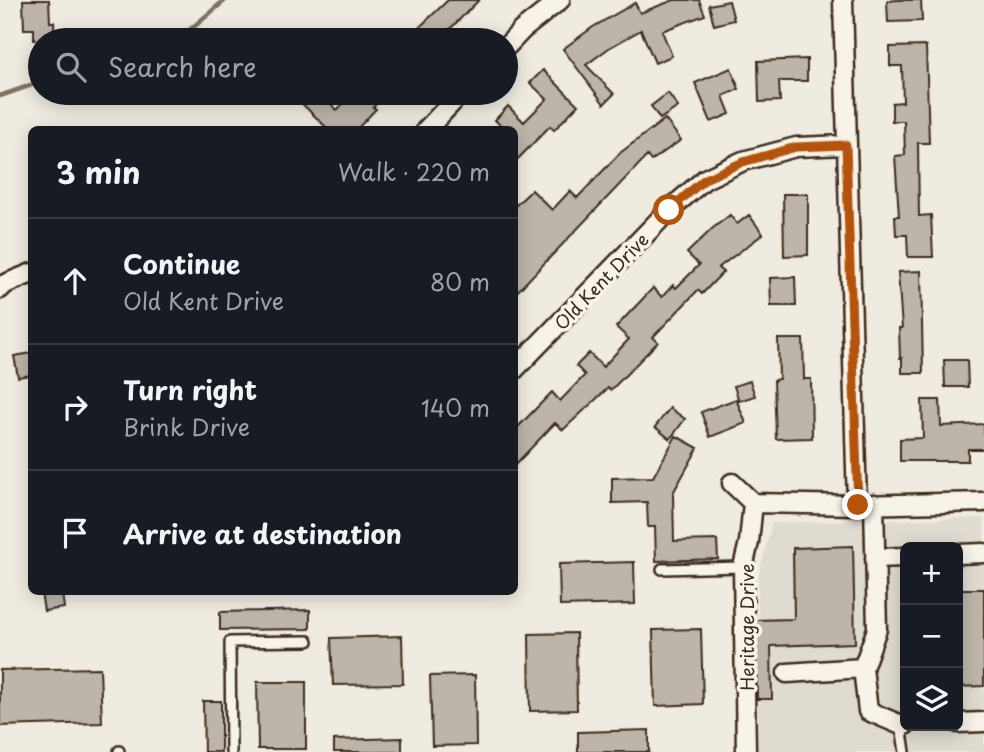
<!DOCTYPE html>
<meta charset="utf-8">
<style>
:root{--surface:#171b24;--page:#242831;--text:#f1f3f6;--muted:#9ea1a6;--line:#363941}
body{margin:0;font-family:"Playpen Sans",sans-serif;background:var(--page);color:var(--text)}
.controls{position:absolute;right:21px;bottom:21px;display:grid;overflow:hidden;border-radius:10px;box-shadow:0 4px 18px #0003}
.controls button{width:63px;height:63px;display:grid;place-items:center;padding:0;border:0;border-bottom:2px solid var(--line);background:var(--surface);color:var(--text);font:35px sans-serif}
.stop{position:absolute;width:21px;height:21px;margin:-16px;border:5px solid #b45309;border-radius:50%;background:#fff}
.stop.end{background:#b45309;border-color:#fff;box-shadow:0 2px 7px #0008}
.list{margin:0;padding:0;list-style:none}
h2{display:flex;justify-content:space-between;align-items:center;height:91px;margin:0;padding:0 28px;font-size:30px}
h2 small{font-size:23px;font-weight:400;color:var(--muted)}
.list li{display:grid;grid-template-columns:46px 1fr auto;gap:21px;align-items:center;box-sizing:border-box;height:126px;padding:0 28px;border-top:2px solid var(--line)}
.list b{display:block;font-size:26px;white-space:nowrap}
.list p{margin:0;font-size:23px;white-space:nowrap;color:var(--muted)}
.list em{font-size:23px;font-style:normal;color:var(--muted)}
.icon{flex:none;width:38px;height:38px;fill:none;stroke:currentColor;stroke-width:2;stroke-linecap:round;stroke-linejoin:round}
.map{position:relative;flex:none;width:984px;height:752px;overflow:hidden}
.search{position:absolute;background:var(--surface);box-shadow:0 4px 18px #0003;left:28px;top:28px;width:490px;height:77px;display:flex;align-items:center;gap:18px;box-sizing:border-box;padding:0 24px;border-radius:38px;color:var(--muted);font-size:26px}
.panel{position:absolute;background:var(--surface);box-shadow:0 4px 18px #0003;left:28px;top:126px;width:490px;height:469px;border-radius:10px}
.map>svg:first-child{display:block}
</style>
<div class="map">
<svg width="984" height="752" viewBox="0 0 984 752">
<rect width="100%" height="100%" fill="#efebe0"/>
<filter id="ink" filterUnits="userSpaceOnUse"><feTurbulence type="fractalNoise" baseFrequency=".0143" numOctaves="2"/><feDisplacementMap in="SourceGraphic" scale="14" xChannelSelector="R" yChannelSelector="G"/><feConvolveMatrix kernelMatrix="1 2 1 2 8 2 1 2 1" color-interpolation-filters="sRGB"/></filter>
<g filter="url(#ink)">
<path fill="#e0dbd0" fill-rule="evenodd" d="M984,518v234h-226v-174l14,-55zM905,547h53v179h-53z"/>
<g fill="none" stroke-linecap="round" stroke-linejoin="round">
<path stroke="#7e7266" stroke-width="5" d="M174,40l10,-5 41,-35
M0,96l40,-14"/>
</g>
<path fill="#bdb5aa" stroke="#3b2a1e" stroke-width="2" d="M23,0h26l1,22h4l1,18h-21v-11h-10z
M448,0h31l-40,40h-33z
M674,0h25l6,15 -43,16 10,25 -17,7 -14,-33 -32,18 -23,17 28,29 -10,10 -41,-55 30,-22 42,-24 5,10z
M898,0h23l1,21 -34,1 -1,-21z
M729,1l5,19 -20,5 -5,-20z
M926,46l3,97h-11l1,73 12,-1 2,42h-25l-1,-22h-11l-1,-19h4l-4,-60 10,-1 -1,-34h-12v-18l11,-1 -1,-36h-12v-19z
M807,59v22h-28l1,20 -21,1 -1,-41z
M731,68l8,21 -16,7 7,18 -19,8 -16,-39z
M543,70l35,35 -24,25 -4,-4 -36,37v-33h-9l-10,-10 13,-14 16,16 23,-23 -17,-16z
M291,93h29l17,17 17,-17h34l-15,14 3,2 -20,21h-27z
M668,93l10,14 -18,12 -9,-13z
M665,119l16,21 -30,21 -4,-5 -133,139v-88l18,-17 20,20 18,-19 7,7 43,-45z
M783,194h25v61l-24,1z
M730,215l7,9 12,-9 14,19 -45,34 5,4 -21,22 -4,-4 -45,47 5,5 -47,48 -3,-2 -45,42 -8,-7 -41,43v-35l38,-39 8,9 25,-26 -9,-9 13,-13 14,14 26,-28 -13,-12 37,-39 9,9 11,-12 3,3 23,-23 -12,-12 26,-25z
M921,271l2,102h-21v-15h-2l-1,-30h3l-4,-56z
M795,277l1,29h-25l-1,-28z
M778,339h25l1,40h7l1,59 -36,1 -2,-59 5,-1z
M32,353v22l-14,2 -4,-21z
M944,360h23l1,27h-23z
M750,381l5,15 -16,5 -5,-15z
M736,399l10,24 -36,14 -9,-25z
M922,400h18l1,26 43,-2v25h-16v12h-68v-22l23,-1z
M670,408l15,11 -15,20 -15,-12z
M676,436l22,12 -25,45 1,48 43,-1 1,19 -62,2 -1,-34h-7l-1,-25 -35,1v-25l41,-1z
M853,546l2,97 -84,3 1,53h-15l-2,-79 39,-1 -1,-71z
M634,562l1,42 -75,2 -1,-42z
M958,589h26v97l-26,1z
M41,592h21l2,16 -20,3z
M310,610v19l-90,1v-18z
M701,629l2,75 -48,2 -2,-76z
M576,633l1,77 -47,1 -1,-77z
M402,636l1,48 -70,1 -2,-47z
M100,668l2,55 -102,3v-56z
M475,675l1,70 -44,1 -2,-70z
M257,682h49v67h-48z
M203,701h18v51h-17z
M649,730v22h-71v-20z
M402,738v14h-68v-12z"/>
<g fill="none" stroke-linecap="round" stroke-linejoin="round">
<defs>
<path id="service" d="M662,569l81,-2
M901,725l4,27
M119,751v1
M231,752l-1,-110 78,-1"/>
<path id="minor" d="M843,0l14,505
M506,47l16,-17 38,-30
M426,130l35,-37
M0,289l5,-5 27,-11
M514,370l155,-160 36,-31 38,-18 53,-14 50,-2
M732,483l21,20 104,2 127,-3
M958,554l26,-1
M875,558l30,-1
M863,668l5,43 33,14h4
M787,673l76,-5 14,-39 -3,-125
M958,723l26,-1
M746,752l-3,-185 6,-25 4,-39"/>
</defs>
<use href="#service" stroke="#3b2a1e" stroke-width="14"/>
<use href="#minor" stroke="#3b2a1e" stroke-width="23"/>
<use href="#service" stroke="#f7f3e8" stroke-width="9"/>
<use href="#minor" stroke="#f7f3e8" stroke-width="18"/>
</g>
</g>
<g fill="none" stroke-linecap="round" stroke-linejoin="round" filter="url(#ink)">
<path stroke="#b45309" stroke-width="9" d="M669,210l36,-31 38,-17 53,-15 50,-2 12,360"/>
</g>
<g text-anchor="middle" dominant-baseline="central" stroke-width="7" stroke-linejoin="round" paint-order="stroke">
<g font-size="18" fill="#3b2a1e" stroke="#f7f3e8">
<text transform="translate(601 281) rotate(-46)">Old Kent Drive</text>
<text transform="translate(746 627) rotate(-90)">Heritage Drive</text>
</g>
</g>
</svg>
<div class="controls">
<button>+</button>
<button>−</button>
<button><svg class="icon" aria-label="layers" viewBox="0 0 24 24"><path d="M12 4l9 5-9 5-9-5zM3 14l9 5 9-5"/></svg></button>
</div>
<div class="stop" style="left:669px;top:210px"></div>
<div class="stop end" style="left:858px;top:505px"></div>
<div class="search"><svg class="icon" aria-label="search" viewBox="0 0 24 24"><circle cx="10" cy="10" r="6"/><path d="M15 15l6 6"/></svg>Search here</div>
<section class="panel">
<h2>3 min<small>Walk · 220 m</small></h2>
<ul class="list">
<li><svg class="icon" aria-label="ahead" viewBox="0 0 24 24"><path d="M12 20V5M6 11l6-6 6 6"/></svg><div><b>Continue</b><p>Old Kent Drive</p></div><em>80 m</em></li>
<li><svg class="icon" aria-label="right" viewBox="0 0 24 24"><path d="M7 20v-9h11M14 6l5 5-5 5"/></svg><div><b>Turn right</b><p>Brink Drive</p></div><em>140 m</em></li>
<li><svg class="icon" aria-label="arrive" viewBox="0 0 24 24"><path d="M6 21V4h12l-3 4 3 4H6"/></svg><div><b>Arrive at destination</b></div></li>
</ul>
</section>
</div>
